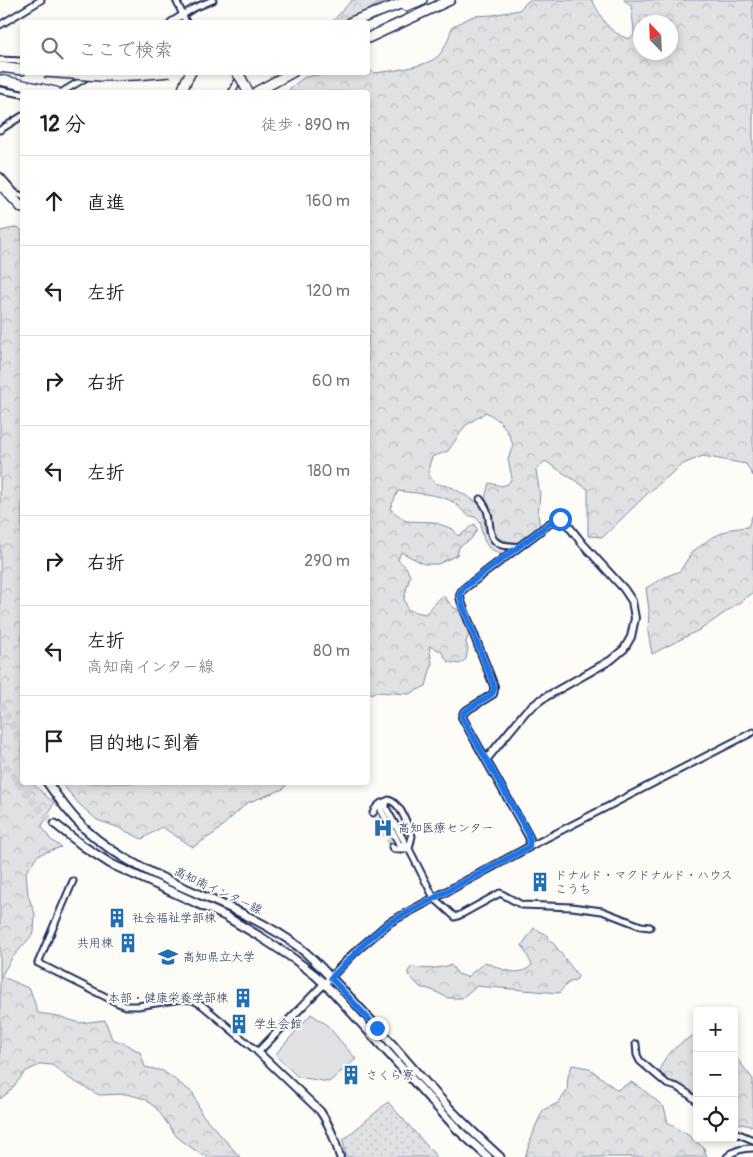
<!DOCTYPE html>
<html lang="ja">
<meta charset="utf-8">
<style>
:root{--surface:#fff;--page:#f6f6f6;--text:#222;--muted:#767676;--line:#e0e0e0}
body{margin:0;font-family:Pangolin,"Klee One",sans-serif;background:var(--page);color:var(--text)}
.controls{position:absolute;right:15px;bottom:15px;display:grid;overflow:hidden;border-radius:5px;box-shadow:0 2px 8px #0003}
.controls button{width:45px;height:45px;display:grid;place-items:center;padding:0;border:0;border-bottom:1px solid var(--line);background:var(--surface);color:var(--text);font:25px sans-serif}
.compass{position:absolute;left:633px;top:15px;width:45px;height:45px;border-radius:50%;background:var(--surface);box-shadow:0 2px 8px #0003;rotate:337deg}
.stop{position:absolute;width:15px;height:15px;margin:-11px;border:4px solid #1a73e8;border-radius:50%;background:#fff}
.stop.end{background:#1a73e8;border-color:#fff;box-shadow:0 1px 5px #0008}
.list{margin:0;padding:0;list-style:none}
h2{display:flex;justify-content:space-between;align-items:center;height:65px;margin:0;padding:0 20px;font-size:21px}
h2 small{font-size:16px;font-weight:400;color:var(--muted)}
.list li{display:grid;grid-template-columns:32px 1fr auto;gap:15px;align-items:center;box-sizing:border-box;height:90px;padding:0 20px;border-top:1px solid var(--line)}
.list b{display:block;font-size:19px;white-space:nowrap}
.list p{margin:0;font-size:16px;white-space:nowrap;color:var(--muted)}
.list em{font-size:16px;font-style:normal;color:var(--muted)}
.icon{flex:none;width:28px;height:28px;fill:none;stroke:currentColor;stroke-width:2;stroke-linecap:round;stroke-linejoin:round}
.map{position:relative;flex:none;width:753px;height:1157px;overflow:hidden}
.search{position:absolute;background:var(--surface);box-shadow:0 2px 8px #0003;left:20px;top:20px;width:350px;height:55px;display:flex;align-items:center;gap:12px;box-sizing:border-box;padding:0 18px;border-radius:5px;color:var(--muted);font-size:19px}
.panel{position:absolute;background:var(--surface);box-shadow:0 2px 8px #0003;left:20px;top:90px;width:350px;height:695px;border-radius:5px}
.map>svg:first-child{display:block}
</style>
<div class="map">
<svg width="753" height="1157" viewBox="0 0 753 1157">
<defs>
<pattern id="forest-crowns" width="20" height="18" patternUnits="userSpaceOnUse" patternTransform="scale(1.25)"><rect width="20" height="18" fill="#e0e1e3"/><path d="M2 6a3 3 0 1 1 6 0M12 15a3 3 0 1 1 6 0" fill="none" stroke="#c0c1c5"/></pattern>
<pattern id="park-dots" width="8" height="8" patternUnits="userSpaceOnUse" patternTransform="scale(1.25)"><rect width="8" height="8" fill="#e0e1e3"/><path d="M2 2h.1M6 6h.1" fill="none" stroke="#c0c1c5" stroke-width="1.8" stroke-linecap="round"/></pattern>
</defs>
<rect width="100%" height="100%" fill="#fdfcf7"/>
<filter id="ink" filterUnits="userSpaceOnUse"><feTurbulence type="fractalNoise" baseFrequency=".02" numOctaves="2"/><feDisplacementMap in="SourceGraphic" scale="10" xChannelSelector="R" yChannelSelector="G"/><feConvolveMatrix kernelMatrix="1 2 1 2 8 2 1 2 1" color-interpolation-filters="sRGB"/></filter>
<g filter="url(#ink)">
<path fill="url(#forest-crowns)" stroke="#7e88a0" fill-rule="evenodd" d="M352,0h49c-7,3 -16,0 -23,4 -5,2 -8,6 -13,9 -8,6 -24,9 -33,9z
M529,0h63c12,21 13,29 36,39l6,-3v-7l-3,-23 -7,-6h129v476l-7,-12 -43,-8 -20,8 -35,29 -45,44 -15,-1v-47l-43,-28 -9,9 4,25 -2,19 2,14c-18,14 -21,19 -44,9l-4,-9 1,-13 -8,-17 4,-15 13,3 6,-2 4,-6 -4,-19 5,-14c-7,-18 -10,-23 -27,-33l-21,14 -17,25 -16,6 -3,9v11c10,11 13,6 24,11 5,3 23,13 27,17 7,9 4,13 5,23 2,14 13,18 25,21l-8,6 -13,-7 -5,-8 -3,-11v-6l-6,-6c-11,-1 -14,-10 -22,-15 -12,-8 -40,-9 -55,-11l-8,18 16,12 27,1 20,7 5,7 8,-5 5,-5 4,-2 2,6 -6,9 -12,8 -2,8 -19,9h-14l-23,-12 -3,8 8,7 4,9 -6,23 4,11 17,4 18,-19 10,12 7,4 9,21 -3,11 2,5 -2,11 -6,5 -12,-2 -7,-11 -12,-5 3,17 -6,23 -17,8 -34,-2 -7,3v-603h-80l3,-5 14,-10 27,-4 36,-1v-3l6,4c16,-2 55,-6 65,-18 7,-8 10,-18 13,-28l21,-11 20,-1 26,-5zM640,22h30v30h-30z
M18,227l4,4v551l12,1 -1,1 21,19 -12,23 8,13 11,8 -23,8 -12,17 2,23 7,19 -1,19 -22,25 -11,18 29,13 8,24 20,3 22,7 25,-3 7,19 11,4 17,9 5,15 18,4 30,22 8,20 39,44h-32l-8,-3 -23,-17 -20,-28 -12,-10 -18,-5 -28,1 -29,-16 -18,-14 -11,-1 -16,8 -15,19 -10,8v-868z
M753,514v79l-50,35 -51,26 -4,-22 1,-22 -3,-22 19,-11 15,-6 12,-19 19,-14 20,-9 17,-2z
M61,783h227l-5,6 -36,14 -32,30 -22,14 -31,-20 -20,12 -25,-12 -20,-7 -17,-15z
M534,928l13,7 31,41 -1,3 -9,4 -9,10 -83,-7 -14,12h-14l-16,-8 -12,-3 -13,-14 5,-7c12,5 26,2 39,-1l7,9 9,3 18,-15c15,6 33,17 47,3l-10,-20z
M697,1034v63l-13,-8 -17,-7 -7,-9c1,-3 1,-8 3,-11 7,-12 22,-23 34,-28z
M734,1055l19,24v46l-3,1 -16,-4z
M572,1065l17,3 28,22 14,-8 9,5 24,20 4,16 20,12 16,13 3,9h-182l11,-32 7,-15 15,-7 9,-12 1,-15z"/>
<path fill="url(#park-dots)" stroke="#7e88a0" d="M388,1102l49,55h-91l-3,-17z"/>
<path fill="#e0e1e3" stroke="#7e88a0" d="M311,1014l15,10 30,35 -27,23 -31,-5 -23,-22z"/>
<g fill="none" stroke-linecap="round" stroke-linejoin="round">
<path stroke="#d0d3d8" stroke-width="5" stroke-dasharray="5 2.5" stroke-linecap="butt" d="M373,813l19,34"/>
<path stroke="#d0d3d8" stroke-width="7" stroke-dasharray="7 3.5" stroke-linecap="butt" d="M0,704l22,38
M0,756c16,25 33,48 55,68"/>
<defs>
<path id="minor" d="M176,0l10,22
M171,22l23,-14 19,-8
M0,25l41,-25
M0,60l22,1
M0,90l22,4
M62,92l25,-15
M232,92l9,-17
M0,130l22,-14
M0,176l15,17 7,3
M480,499c4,5 7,9 8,15 3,11 -1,26 14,31 5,1 11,1 16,2
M387,801l-1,4v3l17,31 6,10 25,49 21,19 5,-2 40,-22 22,12 50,2 30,4 39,15 9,1
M381,803v7l16,30 2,4 10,4
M373,813c3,-8 8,-10 16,-13 12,4 17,22 22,33l1,3 -3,13
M392,847l2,2h12
M529,847l224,-115
M73,881l-35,82 80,40 8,3h12l43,-7 12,1 9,5 56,47
M636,1044l1,11 3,6 27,23 10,3 10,6 10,8
M734,1132l19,8
M727,1157c7,-7 16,-9 26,-9"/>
<path id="tertiary" d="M340,1157c-5,-17 -10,-32 -20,-46l-62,-59 96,-99 36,-31 139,-75 1,-8 -3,-6 -65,-116 2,-5 29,-18 1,-4v-4l-32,-82c-3,-8 -3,-12 4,-17l83,-63c5,-3 9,-6 15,-4l18,23 42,46 8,12 3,17 -4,19 -7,12 -13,11 -69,39 -16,12 -40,49"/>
<path id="secondary" d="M47,782c12,17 23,33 38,47 61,56 149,69 214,118 11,9 21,19 30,29 21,21 42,44 62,67 24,28 49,57 76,83 11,11 22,21 33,31
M55,824l28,22 28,18 114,52 34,20 35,23 21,16 18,17 125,138 30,27"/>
<path id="motorway" d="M406,6l16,-6
M351,22l60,-22
M368,38l82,-38
M0,67l22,3
M0,80l56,12
M182,92l4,-11 5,-9
M256,92l37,-20
M0,184l22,24"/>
</defs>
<use href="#minor" stroke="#1b2f5e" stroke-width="9"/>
<use href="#tertiary" stroke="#1b2f5e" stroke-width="10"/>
<use href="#secondary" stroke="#1b2f5e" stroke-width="11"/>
<use href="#motorway" stroke="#1b2f5e" stroke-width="12"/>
<use href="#minor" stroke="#fdfcf7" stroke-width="5"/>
<use href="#tertiary" stroke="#fdfcf7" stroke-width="6"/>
<use href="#secondary" stroke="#fdfcf7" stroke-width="7"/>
<use href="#motorway" stroke="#fdfcf7" stroke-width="9"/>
<defs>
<path id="motorway-bridge" d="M44,72l56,4 36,-1 34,-3
M236,72l5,6 7,14"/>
</defs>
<use href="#motorway-bridge" stroke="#1b2f5e" stroke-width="12" stroke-linecap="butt"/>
<use href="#motorway-bridge" stroke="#fdfcf7" stroke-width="9"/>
</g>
</g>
<g fill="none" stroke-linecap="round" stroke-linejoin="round" filter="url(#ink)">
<path stroke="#1a73e8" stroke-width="6" d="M377,1028l-46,-50 37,-38 22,-18 139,-75 1,-8 -2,-6 -66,-116 2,-5 28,-18 2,-4v-4l-32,-82 -2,-10 2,-4 4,-4 83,-62 7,-4 4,-1"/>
</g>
<defs>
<symbol id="hospital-bare" viewBox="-9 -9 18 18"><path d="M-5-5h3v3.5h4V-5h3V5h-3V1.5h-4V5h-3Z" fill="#1f6fb2" stroke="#fdfcf7" stroke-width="2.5" paint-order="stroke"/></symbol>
<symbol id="building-bare" viewBox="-9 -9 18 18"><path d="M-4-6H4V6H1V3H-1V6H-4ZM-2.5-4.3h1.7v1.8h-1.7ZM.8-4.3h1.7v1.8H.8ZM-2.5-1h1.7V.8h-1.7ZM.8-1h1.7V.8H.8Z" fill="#1f6fb2" stroke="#fdfcf7" stroke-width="2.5" paint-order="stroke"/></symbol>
<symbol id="university-bare" viewBox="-9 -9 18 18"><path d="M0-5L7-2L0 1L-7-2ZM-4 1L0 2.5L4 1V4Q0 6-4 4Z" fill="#1f6fb2" stroke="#fdfcf7" stroke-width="2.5" paint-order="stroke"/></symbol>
</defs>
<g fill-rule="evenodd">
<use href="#hospital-bare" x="369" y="814" width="28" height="28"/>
<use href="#building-bare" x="526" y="868" width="28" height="28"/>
<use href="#building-bare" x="103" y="904" width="28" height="28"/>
<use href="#building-bare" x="114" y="929" width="28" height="28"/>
<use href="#university-bare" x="154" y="943" width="28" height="28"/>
<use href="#building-bare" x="229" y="984" width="28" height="28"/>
<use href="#building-bare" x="225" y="1010" width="28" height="28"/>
<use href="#building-bare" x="337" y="1061" width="28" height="28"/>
</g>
<g text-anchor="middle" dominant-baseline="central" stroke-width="4" stroke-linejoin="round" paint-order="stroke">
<g font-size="12" fill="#1b2f5e" stroke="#fdfcf7" text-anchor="start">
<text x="398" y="828">高知医療センター</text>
<text x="555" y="875">ドナルド・マクドナルド・ハウス<tspan x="555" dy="14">こうち</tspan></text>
<text x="132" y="918">社会福祉学部棟</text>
<text x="113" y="943" text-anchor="end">共用棟</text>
<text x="183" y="957">高知県立大学</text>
<text x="228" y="998" text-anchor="end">本部・健康栄養学部棟</text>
<text x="254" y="1024">学生会館</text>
<text x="366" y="1075">さくら寮</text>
</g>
<g font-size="12" fill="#1b2f5e" stroke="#fdfcf7">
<text transform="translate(218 891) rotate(25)">高知南インター線</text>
</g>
</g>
</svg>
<div class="controls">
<button>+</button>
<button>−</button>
<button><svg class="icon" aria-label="locate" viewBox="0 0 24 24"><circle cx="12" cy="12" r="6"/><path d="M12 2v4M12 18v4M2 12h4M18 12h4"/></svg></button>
</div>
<svg class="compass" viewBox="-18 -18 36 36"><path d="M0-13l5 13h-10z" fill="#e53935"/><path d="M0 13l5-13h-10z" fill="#767676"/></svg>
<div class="stop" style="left:560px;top:519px"></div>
<div class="stop end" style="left:377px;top:1028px"></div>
<div class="search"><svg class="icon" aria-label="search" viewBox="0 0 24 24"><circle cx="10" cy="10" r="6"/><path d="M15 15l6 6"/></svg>ここで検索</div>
<section class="panel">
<h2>12 分<small>徒歩 · 890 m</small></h2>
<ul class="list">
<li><svg class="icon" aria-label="ahead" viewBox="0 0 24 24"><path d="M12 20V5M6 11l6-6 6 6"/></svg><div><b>直進</b></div><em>160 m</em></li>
<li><svg class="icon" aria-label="left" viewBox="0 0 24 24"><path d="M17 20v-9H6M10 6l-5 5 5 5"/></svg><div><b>左折</b></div><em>120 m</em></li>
<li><svg class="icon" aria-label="right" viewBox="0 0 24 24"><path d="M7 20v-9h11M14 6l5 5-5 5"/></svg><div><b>右折</b></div><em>60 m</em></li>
<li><svg class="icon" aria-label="left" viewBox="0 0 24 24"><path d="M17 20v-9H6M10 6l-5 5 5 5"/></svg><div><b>左折</b></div><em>180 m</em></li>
<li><svg class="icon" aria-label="right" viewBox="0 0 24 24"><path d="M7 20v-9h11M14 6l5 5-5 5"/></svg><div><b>右折</b></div><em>290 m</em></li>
<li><svg class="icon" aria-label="left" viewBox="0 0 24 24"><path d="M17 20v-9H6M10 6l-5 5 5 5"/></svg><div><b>左折</b><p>高知南インター線</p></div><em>80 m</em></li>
<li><svg class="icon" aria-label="arrive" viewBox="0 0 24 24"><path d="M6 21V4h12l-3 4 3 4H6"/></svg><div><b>目的地に到着</b></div></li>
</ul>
</section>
</div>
